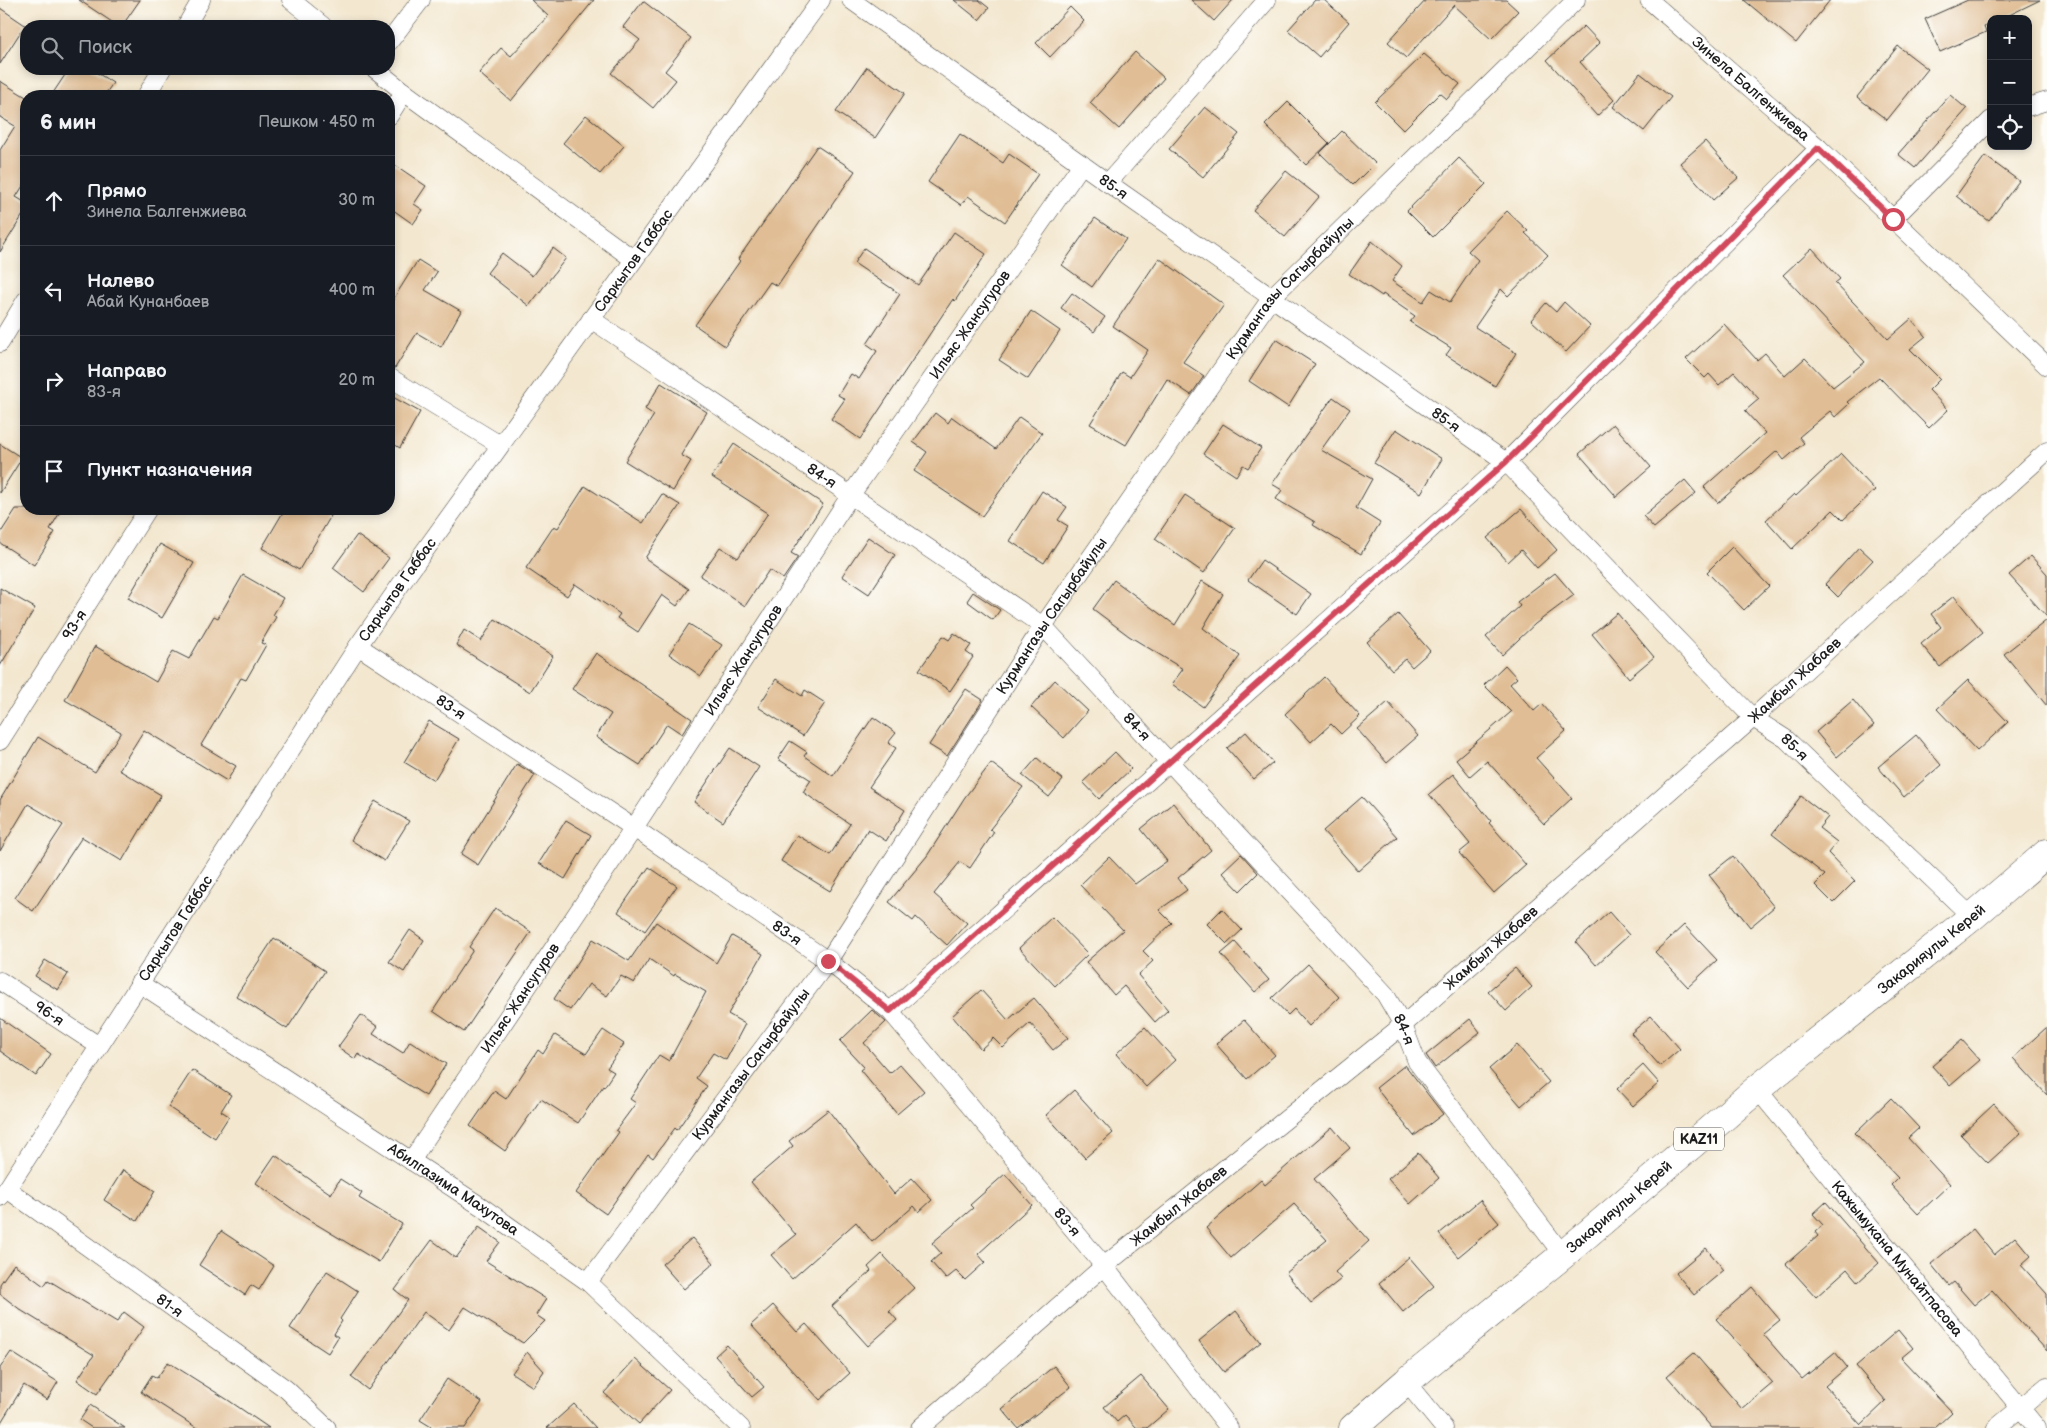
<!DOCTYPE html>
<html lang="ru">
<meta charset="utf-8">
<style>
:root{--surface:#171b24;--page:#20242c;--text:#f1f3f6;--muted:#9ea1a6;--line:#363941}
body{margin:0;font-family:"Balsamiq Sans",sans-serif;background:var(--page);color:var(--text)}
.controls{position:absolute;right:15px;top:15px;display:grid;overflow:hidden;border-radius:10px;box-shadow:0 2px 8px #0003}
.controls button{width:45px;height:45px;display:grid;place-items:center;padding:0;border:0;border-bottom:1px solid var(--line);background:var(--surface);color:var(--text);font:25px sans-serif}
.stop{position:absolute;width:15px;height:15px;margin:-11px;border:4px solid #d1495b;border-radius:50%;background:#fff}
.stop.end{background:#d1495b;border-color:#fff;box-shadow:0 1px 5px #0008}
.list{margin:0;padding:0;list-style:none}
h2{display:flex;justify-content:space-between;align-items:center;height:65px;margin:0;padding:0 20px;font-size:21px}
h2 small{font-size:16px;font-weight:400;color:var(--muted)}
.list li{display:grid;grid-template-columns:32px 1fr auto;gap:15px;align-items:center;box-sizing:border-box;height:90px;padding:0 20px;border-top:1px solid var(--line)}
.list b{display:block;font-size:19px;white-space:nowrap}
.list p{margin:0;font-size:16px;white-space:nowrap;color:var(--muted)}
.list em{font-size:16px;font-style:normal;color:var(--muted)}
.icon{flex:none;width:28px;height:28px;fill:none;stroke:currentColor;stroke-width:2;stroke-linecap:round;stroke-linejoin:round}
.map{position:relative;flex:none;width:2047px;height:1428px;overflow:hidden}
.search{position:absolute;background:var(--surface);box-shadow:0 2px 8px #0003;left:20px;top:20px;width:375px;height:55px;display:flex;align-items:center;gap:12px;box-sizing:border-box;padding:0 18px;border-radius:20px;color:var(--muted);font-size:19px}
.panel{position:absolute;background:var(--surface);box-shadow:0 2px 8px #0003;left:20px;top:90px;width:375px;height:425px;border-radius:20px}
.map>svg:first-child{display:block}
</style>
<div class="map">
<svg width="2047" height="1428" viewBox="0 0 2047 1428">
<rect width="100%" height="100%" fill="#fdfcf7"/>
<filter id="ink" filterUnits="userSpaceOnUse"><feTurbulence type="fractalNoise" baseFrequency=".02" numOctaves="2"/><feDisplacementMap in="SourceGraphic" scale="10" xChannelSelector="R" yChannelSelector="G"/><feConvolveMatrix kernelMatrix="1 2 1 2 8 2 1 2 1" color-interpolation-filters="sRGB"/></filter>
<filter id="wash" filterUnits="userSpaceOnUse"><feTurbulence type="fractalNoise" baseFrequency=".0096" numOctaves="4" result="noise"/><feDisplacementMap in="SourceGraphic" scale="20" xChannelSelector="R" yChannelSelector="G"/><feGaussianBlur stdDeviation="1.12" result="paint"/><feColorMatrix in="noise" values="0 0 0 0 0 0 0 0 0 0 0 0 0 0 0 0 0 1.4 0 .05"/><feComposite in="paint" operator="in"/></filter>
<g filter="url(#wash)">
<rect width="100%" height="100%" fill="#f3e7cf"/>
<g id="blocks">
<path fill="#e0bd94" d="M79,0h61l-18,26h-4z
M531,0h63l-83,101 -32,-28 22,-25 10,8 37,-40z
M954,0h25l10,8 -10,12z
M1191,0h42l-19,21z
M1315,0h9l25,22 -30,35 -31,-27z
M1426,0h80l12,11 -27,28 -37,-34 -48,53 -18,-16z
M1744,0h86l-34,43z
M1968,0h72l-39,19h-10v4l-7,4 2,5 -46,20 -15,-33z
M643,1l48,37 -26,33 11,9 -23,28 -42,-35 29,-33 -17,-13z
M1070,7l14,14 -34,36 -14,-14z
M0,8l25,17 -25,39z
M1584,26l16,17 -20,19 34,38 -17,16 -50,-56z
M1898,46l30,23 -41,51 -30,-23z
M1135,52l29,26 -45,51 -29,-26z
M1424,54l36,30 -13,15 -7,-6 -37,37 -28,-28z
M867,67l38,26 -30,45 -39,-26z
M69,69h22l22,14 -9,13h-53z
M1640,73l31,24 -27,34 -31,-24z
M0,81l26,16v84l-10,16 10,6v7l-26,42v-102l15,-24 -15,-9z
M1950,95l17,14 -52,59 -17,-14z
M1288,102l41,41 -23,22 -41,-40z
M1205,107l34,27 -36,43 -34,-28z
M586,115l38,31 -24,28 -37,-31z
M1342,131l33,32 -22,22 -33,-32z
M960,134l43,29 6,-9 29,20 -33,48 -37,-26 -7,9 -33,-23z
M1705,141l33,37 -25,22 -33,-37z
M817,146l38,25 -78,115 -7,-4 -45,64 -30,-21 45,-64 -2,-2z
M1985,156l34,25 -30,40 -33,-25z
M1459,158l27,26 -53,53 -26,-26z
M389,161l37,25 -12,18 9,6 -10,14 -24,-17z
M1286,171l33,26 -34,40 -32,-27z
M1507,211l21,20 -3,2 23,22 -40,41 -7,-7 -26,38 41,26 -21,33 -49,-31 5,-7 -41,-26 5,-6 -32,-22 -1,2 -33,-22 23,-33 30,25 -10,15 31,21 8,-12 19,12 28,-42 -10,-9z
M1095,218l31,21 -34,48 -30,-22z
M954,232l32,22 -31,47 -2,-2 -93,140 -29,-20 14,-20 -7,-4 13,-21 8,5 18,-28 -10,-7 33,-50 -46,-31 10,-15 54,37z
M553,248l13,10 -37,48 -42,-33 15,-20 30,23z
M1812,248l28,31 -5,4 53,56 23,-20 15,17 -16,13 30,30 -11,11 19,20 -19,18 -50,-51 -32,25 2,2 -14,13 -5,-6 -31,26 5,6 -20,17 -7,-9 -59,52 -14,-16 61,-54 -20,-22 14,-12 -25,-27 -15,13 -10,-11 -4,4 -19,-19 38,-35 33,36 8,-7 20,23 20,-18 28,29 32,-25 -82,-87z
M1159,258l65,47 -41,57 21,14 -13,19 -24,-16 -41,66 -36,-21 32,-52 8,5 18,-27 -35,-24z
M418,260l19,12 -12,18 36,21 -20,36 -24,-14 -22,35 -6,-2v-60z
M1072,293l33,24 -11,15 -33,-24z
M1564,302l26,24 -24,26 -35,-32 15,-17 10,9z
M1031,311l29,20 -32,48 -29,-19z
M1276,339l39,25 -27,43 -39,-26z
M661,383l46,29 -26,43 10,6 -18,30 -48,-30 29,-46 -9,-6z
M389,395l31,17 -20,36 -11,-7z
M1333,397l17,12 -29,41 51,29 -16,29 24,15 -19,31 -48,-29 2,-3 -39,-23 6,-9 -10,-6z
M935,413l13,10 4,-6 44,32 23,-32 23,16 -60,83 -68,-45 13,-19 -14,-10z
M1223,424l38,24 -13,20 -5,-3 -7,11 -33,-22z
M1613,424l38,43 -36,31v-3l-36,-41z
M1396,429l46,30 -21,34 -47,-30z
M0,444l22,14 -22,35z
M734,444l89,60 -32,49 7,4 -15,22 -14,-9 -24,36 -45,-30 20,-29 18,11 30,-45 -56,-36z
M1841,454l34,36 -32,30 -10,-10 -41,39 -26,-29 28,-26 2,2z
M1685,480l11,13 -42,35 -11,-12z
M585,486l58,37 19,-29 18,11 -35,53 44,31 -12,17 -15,-11 -24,37 -21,-14 3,-4 -45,-30 -8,12 -41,-28 28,-42 4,2z
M1042,491l25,16 -9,13 10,6 -24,37 -34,-22z
M1185,495l50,33 -31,45 -49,-34z
M16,509h46l-12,20 5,3 -21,33 -34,-22v-9z
M285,509h50l-36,61 -37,-22z
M1521,509l36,41 -20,18 -16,-18 -13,12 -21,-24z
M357,535l32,23 -25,34 -31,-24z
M868,537l27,18 -26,39 -27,-18z
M160,544l34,19 -32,55 -34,-20z
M1732,547l37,39 -25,24 -37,-38z
M1859,547l14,13 -35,37 -13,-13z
M2031,556l16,18v43l-38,-42z
M1262,560l49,34 -14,20 -49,-34z
M1555,573l19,22 -39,29 -33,31 -16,-18 34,-31 -3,-4z
M243,575l40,23 -10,17 3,2 -15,26 5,2 -20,35 -5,-2 -40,67 35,21 -9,15 -83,-51 -25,40 42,25 -39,66 -40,-24 -49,74 -18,-13 48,-73 -35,-21 -28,47v-51l38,-63 57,35 26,-40 -56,-32 30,-54 61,36 17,-31 16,8 25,-43 4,2z
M1114,580l61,45 27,-44 21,13 -20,34 37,28 -37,51 -31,-23 11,-15 -54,-33 -36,-27z
M0,588l35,20 -35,58z
M973,592l27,18 -7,10 -26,-19z
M1954,596l29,36 -43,35 -19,-23 20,-17 -10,-13z
M1617,613l37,44 -25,21 -37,-44z
M1398,614l32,37 -18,16 -7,-8 -13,11 -25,-28z
M495,619l58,37 -23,36 -74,-47 8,-15 17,11z
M2047,620v86l-43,-52z
M689,624l33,21 -21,31 -32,-22z
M954,633l17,12 -5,7 7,5 -23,34 -31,-21 24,-34 6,4z
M596,653l96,66 -10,15 -15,-10 -27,41 -44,-28 15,-23 -39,-25z
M1505,665l12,13 -7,6 24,27 8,-7 24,27 -30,27 36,40 -28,26 -57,-63 -17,15 -14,-17 55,-47 -27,-27z
M1324,677l36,39 -19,18 -10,-10 -20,18 -26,-28z
M776,679l26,17 3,-6 20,13 -22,33 -45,-29z
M1055,680l33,31 -24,27 -33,-31z
M1968,680l40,42 -31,29 -40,-42z
M966,689l17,11 -36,56 -18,-11z
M1853,700l21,25 -37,32 -21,-25z
M1388,702l30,34 -31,27 -30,-34z
M873,717l23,16 -8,10 8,5 -27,39 36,23 -19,31 -18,-12 -38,62 -49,-30 16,-26 33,20 20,-31 -47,-32 8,-12 -33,-21 12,-18 17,11 -3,4 29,20z
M429,721l30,18 -25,41 -30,-18z
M1246,732l27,31 -19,16 -27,-31z
M1916,735l25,30 -37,32 -26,-30z
M730,748l29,19 -36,55 -29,-20z
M1115,752l16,17 -32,30 -16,-17z
M1037,758l26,22 -14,17 -27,-22z
M991,763l32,24 -33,42 4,3 -24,36 -10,-6 -26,32 33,29 -20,22 -31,-28 -3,4 -24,-19 38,-46 38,-59z
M517,764l18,11 -57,90 -17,-11z
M1453,774l38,47 -2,2 37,42 -32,28 -35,-40 11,-9 -41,-50z
M1801,796l27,21 -9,11 18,14 -9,11 27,28 -22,22 -18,-18 10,-10 -53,-41z
M1362,797l35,40 -39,34 -35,-40z
M375,801l34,20 -25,40 -33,-21z
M1173,803l38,47 -33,28 9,12 -28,20 13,13 -29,28 10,10 -15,14 30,35 -13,12 -31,-36 -10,9 -28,-33 37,-32 -43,-45 29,-28 26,27 32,-23 -26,-32z
M566,820l25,15 -26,44 -26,-16z
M1241,854l17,19 -18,18 -18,-19z
M1733,856l41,51 -24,20 -41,-52z
M649,867l28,19 -32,45 -27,-19z
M495,908l36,24 -67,100 -31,-21 40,-61 -4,-3z
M1222,909l20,21 -15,14 -20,-20z
M1609,912l20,23 -33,30 -20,-23z
M1052,917l36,37 -33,32 -36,-38z
M656,922l60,41 16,-27 31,18 -35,60 17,10 -19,36 -13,-7 -17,25 11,8 -30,44 -2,-2 -22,30 -5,-4 -42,60 -30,-21 43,-61 -3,-2 20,-27 -6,-4 29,-44 10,6 37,-69 -31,-18 -1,2 -25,-17 -15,24 -13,-7 -14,20 -18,-12 -19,26 -16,-11 39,-60 36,22z
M1684,925l33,35 -29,27 -33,-35z
M410,930l14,10 -20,32 -15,-10z
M274,938l51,33 -38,58 -51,-33z
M1235,942l34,38 -14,12 -34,-38z
M45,960l23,14 -10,16 -23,-14z
M1308,964l31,33 -30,29 -15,-17 -6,6 -16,-17z
M1515,968l17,19 -26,24 -18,-20z
M981,990l27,30 26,-22 34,40 -15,12 -23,-27 -27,25 -10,-10 -12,11 -29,-33z
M872,1010l14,12 -22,21 26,30 10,-9 24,27 -27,23 -37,-44 4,-3 -24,-26z
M361,1015l17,12 -5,7 30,19 7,-12 36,23 -20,32 -68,-42 -3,5 -17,-12z
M1651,1016l29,33 -20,17 -29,-33z
M0,1018l51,36 -15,22 -36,-25z
M1470,1019l10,13 -45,36 -9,-13z
M1244,1020l31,35 -28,24 -31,-35z
M1145,1027l30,33 -29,27 -30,-33z
M2047,1027v68l-34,-37z
M603,1030l21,14 -17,24 7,4 -10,15 -1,-1 -25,37 -37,-24 -36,52 -35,-25 24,-35 12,8 32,-49 5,4 12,-19 31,19z
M1962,1040l18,20 -30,26 -18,-20z
M1517,1045l32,37 -28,24 -32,-37z
M1405,1065l38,49 -29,22 -38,-48z
M1643,1065l16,18 -26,23 -16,-17z
M192,1070l39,25 -10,16 8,5 -14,22 -47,-31z
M1074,1090l39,43 -28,25 -39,-43z
M1891,1098l28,30 -11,10 42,46 -32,30 -27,-29 7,-7 -43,-45z
M1994,1104l27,29 -33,30 -27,-28z
M828,1110l66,84 18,-16 20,22 -13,12 -5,-6 -42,36 -16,-20 -64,57 -21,-24 25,-20 -45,-53 42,-36 -4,-5z
M1332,1127l18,21 -36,31 55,62 -34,31 6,7 -30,24 -25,-30 41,-33 -33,-36 -63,54 -25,-30 55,-48 4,5z
M1418,1153l21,25 -29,26 -22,-25z
M275,1155l56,39 9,-15 22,14 -3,5 43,26 -23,38 -78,-47 -45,-32z
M123,1170l32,21 -18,30 -33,-21z
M1005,1174l27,31 -54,49 7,8 -20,18 -9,-9 -10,8 -15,-17 10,-9 -9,-10 41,-35 -3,-3z
M1480,1200l19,23 -41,34 -19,-23z
M1826,1202l53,61 -21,19 -11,-13 -31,28 -30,-33 32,-28 -3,-4 8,-7 -10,-11z
M479,1227l21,15 -14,19 60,38 -10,16 9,6 -22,22 -58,-36 -16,23 -25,-18 -56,78 -17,-13 57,-77 -13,-10 37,-50 24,18z
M1973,1229l21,26 21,-18 16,19 -10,9 26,29v57l-55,-61 -18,15 -20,-23 -5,4 -18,-22z
M221,1231l53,35 -15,24 -8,-5 -6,10 -46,-30z
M692,1238l22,25 -30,26 -22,-25z
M1706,1248l18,22 -30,25 -18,-22z
M882,1254l32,34 -25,23 8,9 -29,26 -36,-40 39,-35 -3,-4z
M1409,1257l25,29 -31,26 -24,-29z
M14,1264l30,22 4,-6 69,42 7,-10 20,15 -47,67 -20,-14 17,-25 -72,-44 -22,-17v-10z
M327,1271l31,20 -18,28 2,2 -8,13 4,3 -10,16 -38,-25z
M1752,1287l28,33 -17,14 39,45 33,-27 12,15 -22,19 36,39 25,-24 -30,-35 42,-36 15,18 -12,10 51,54 -17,16h-223l-45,-52 27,-23 48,56 31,-26 -57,-64z
M773,1305l24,27 9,-8 44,49 -30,27 -69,-75z
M1236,1311l25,31 -37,30 -25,-31z
M727,1345l37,42 -12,10 -37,-41z
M11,1352l47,30 -11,18 -23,-15 -24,39v-56z
M527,1352l17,19 -11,16 -21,-14z
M635,1359l35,31 -31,34 -35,-31z
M168,1362l60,38 41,28h-72l-56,-36 11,-17 5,3z
M1054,1366l17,21 -53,41 -16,-19z
M1141,1376l28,33 -22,19h-10l-12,-13 -8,7 -13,-15z
M447,1379l35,23 -17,26h-32l-13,-8z
M574,1404l22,24h-49z
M90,1405l35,23h-33l-12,-8z"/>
</g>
</g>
<g filter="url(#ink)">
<use href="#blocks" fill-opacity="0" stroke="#3c3a37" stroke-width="1"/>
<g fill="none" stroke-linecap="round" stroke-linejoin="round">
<defs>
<g id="street">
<path d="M291,0l32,26"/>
<path id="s1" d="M851,0l257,183 398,279 247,256 33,21 186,178"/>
<path id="s2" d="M1649,0l170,148 228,218"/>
<path d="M186,26l15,-26"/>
<path d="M389,42l32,-42"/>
<path d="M375,69l29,23 229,167"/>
<path d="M146,96l16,-27"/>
<path d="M2028,107l19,-6"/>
<path d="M389,116l15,-24"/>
<path d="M1108,183l159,-183"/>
<path d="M1893,219l98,-99"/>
<path id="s3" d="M591,319l452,307 342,368 18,31 14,37 146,193"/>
<path d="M0,343l26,-43"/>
<path d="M389,377l111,68"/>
<path id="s4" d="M358,646l276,182 194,133 62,50 214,255 125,162"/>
<path id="s5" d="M0,741l148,-232"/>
<path id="s6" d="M0,981l99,65"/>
<path id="s7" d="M139,983l343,224 106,75 153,146"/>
<path d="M890,1011l616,-549 313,-314"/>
<path id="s8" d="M1757,1089l280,339"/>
<path id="s9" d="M411,1161l223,-333 216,-332 232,-332"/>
<path id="s10" d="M7,1189l279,200 41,39"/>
<path id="s11" d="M0,1197l7,-8 351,-543 50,-72 413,-574"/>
<path id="s12" d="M588,1282l240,-321 215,-335 229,-329 304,-297"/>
<path d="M1406,1382l38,46"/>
<path id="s13" d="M920,1428l184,-162 299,-241 350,-307 294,-267"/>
<path d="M1996,1428l51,-42"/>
</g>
<g id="highway">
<path id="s14" d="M1353,1428l53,-46 157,-127 194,-166 215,-172 75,-64"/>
</g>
</defs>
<use href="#street" stroke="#3c3a37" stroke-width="19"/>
<use href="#highway" stroke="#3c3a37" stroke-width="29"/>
<use href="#street" stroke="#fff" stroke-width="18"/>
<use href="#highway" stroke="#fff" stroke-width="28"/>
</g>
</g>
<g fill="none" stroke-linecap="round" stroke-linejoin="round" filter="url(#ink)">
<path stroke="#d1495b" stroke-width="6" d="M828,961l62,50 616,-549 312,-314 75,71"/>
</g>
<g text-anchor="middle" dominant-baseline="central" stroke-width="4" stroke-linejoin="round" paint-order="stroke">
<rect fill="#fdfcf7" stroke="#605f5e" stroke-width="1" x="1674" y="1127.5" width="50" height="23" rx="4"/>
<g font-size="14" font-weight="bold" fill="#1c1c1c">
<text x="1699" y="1139">KAZ11</text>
</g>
<g font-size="15" fill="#1c1c1c" stroke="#fdfcf7">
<text stroke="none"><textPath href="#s2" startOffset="135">Зинела Балгенжиева</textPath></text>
<text stroke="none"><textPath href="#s1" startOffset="322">85-я</textPath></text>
<text stroke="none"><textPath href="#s11" startOffset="1131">Саркытов Габбас</textPath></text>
<text stroke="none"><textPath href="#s12" startOffset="1218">Курмангазы Сагырбайулы</textPath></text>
<text stroke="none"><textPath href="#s9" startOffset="1006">Ильяс Жансугуров</textPath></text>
<text stroke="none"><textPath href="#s1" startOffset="728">85-я</textPath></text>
<text stroke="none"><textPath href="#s3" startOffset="279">84-я</textPath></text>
<text stroke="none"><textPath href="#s11" startOffset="726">Саркытов Габбас</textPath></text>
<text stroke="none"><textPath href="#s12" startOffset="812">Курмангазы Сагырбайулы</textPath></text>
<text stroke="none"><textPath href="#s5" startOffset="138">93-я</textPath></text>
<text stroke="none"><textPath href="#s9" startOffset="601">Ильяс Жансугуров</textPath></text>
<text stroke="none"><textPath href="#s13" startOffset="1151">Жамбыл Жабаев</textPath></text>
<text stroke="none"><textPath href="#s4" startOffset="111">83-я</textPath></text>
<text stroke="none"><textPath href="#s3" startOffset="684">84-я</textPath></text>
<text stroke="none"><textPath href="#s1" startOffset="1208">85-я</textPath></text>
<text stroke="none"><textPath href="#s11" startOffset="321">Саркытов Габбас</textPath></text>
<text stroke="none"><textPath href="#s4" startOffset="516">83-я</textPath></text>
<text stroke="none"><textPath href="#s13" startOffset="746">Жамбыл Жабаев</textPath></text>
<text stroke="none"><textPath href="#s14" startOffset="751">Закарияулы Керей</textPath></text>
<text stroke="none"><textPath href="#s9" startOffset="196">Ильяс Жансугуров</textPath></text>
<text stroke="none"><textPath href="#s6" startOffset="59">96-я</textPath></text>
<text stroke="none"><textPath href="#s3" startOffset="1089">84-я</textPath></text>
<text stroke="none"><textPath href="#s12" startOffset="272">Курмангазы Сагырбайулы</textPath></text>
<text stroke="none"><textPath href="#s7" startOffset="376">Абилгазима Махутова</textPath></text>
<text stroke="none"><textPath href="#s13" startOffset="341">Жамбыл Жабаев</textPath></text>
<text stroke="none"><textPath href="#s14" startOffset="346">Закарияулы Керей</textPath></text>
<text stroke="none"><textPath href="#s4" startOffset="921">83-я</textPath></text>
<text stroke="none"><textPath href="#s8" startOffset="220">Кажымукана Мунайтпасова</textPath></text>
<text stroke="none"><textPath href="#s10" startOffset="200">81-я</textPath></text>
</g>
</g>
</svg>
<div class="controls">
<button>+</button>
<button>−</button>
<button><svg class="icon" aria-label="locate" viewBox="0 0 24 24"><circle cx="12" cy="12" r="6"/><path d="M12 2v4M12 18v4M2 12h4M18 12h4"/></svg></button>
</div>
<div class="stop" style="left:1893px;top:219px"></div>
<div class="stop end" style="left:828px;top:961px"></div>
<div class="search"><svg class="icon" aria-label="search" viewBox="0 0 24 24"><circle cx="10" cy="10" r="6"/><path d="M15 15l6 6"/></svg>Поиск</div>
<section class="panel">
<h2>6 мин<small>Пешком · 450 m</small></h2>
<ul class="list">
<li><svg class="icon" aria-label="ahead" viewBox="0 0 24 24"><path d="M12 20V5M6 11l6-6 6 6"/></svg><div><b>Прямо</b><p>Зинела Балгенжиева</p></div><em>30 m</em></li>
<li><svg class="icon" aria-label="left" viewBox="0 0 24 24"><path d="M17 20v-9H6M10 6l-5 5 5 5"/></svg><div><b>Налево</b><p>Абай Кунанбаев</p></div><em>400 m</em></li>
<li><svg class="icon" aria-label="right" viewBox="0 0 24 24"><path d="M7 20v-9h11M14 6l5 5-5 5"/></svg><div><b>Направо</b><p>83-я</p></div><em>20 m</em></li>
<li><svg class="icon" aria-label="arrive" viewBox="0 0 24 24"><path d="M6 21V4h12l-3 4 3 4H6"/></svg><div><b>Пункт назначения</b></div></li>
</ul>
</section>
</div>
